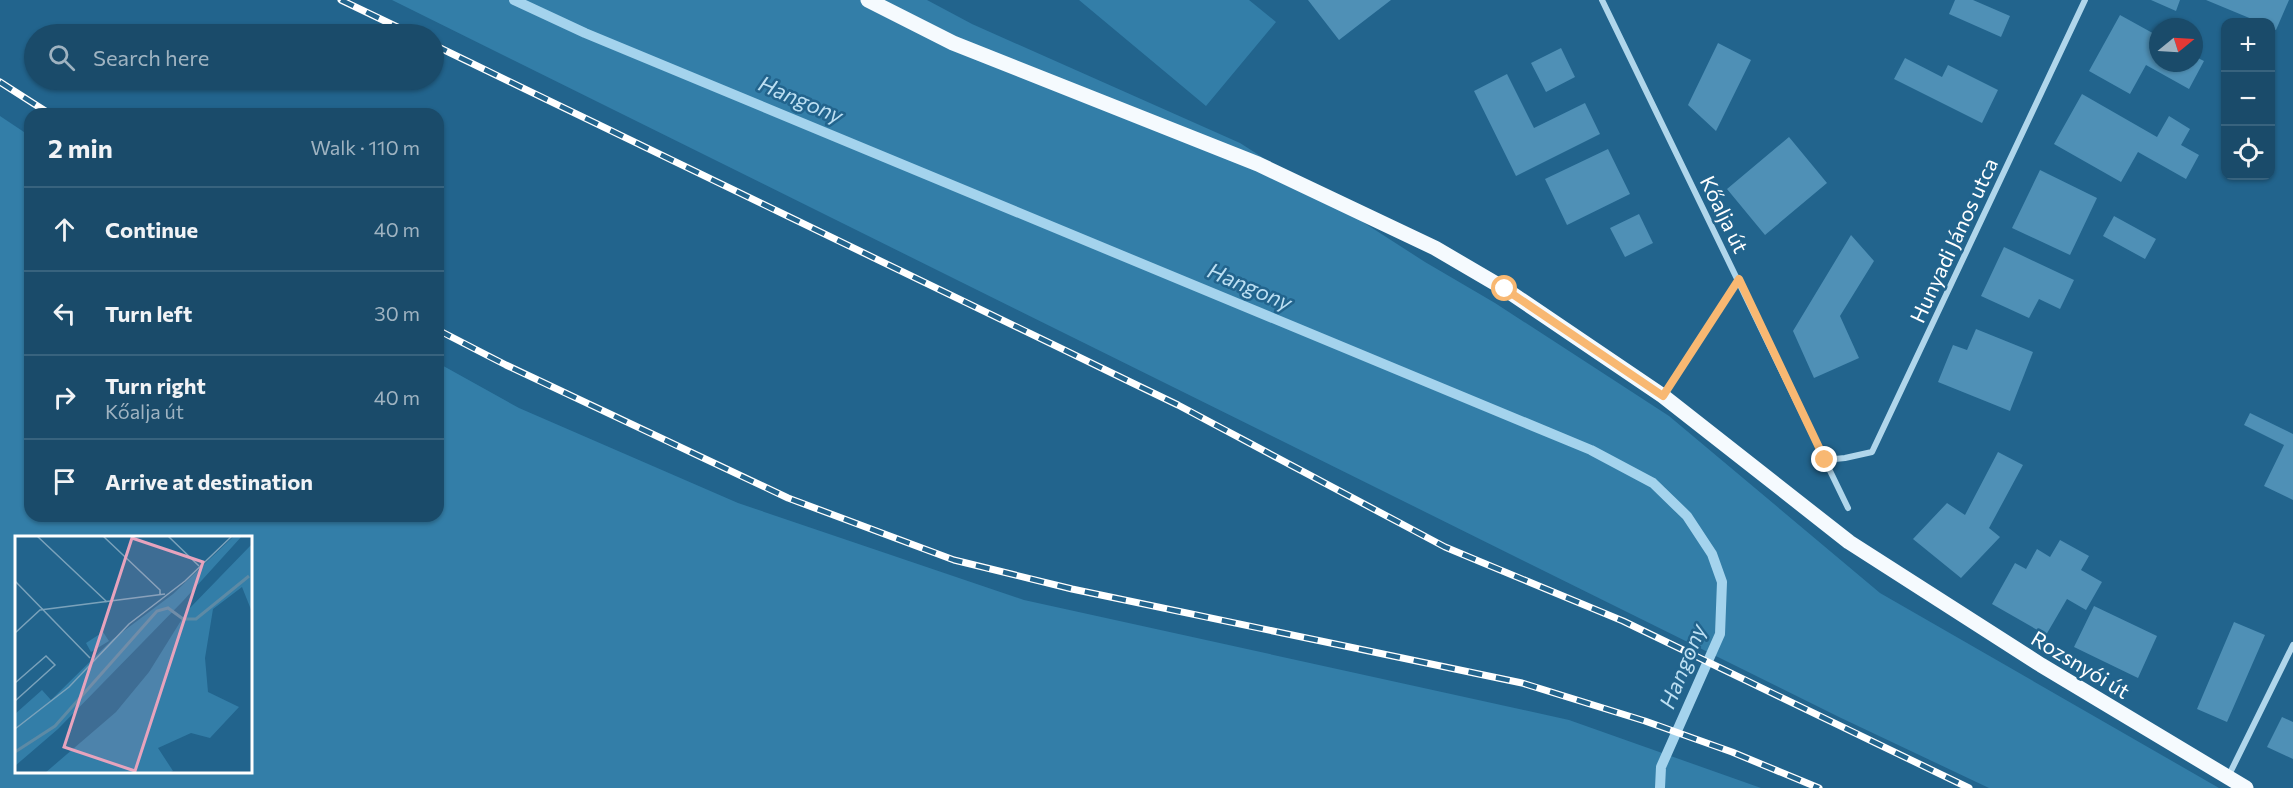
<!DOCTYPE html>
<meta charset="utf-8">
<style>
:root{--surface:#1a4b6a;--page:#275572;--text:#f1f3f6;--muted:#9fb3c1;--line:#38637e}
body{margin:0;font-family:Commissioner,sans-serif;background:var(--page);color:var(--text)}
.controls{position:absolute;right:18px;top:18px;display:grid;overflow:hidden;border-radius:12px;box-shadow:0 2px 4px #0004}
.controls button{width:54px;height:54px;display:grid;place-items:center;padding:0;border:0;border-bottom:2px solid var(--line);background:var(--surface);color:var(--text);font:30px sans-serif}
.compass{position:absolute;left:2149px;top:18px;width:54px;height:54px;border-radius:50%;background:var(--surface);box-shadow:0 2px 4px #0004;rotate:72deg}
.stop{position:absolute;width:18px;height:18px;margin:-14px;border:4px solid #f8b872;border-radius:50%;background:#fff}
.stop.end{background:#f8b872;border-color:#fff;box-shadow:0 2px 6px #0008}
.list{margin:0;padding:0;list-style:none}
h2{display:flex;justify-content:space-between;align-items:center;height:78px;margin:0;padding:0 24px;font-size:26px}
h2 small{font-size:20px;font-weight:400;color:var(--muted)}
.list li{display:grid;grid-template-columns:39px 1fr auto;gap:18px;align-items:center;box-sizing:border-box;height:84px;padding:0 24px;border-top:2px solid var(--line)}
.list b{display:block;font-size:22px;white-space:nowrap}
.list p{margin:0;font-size:20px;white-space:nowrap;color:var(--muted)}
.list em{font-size:20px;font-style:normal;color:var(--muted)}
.icon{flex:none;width:33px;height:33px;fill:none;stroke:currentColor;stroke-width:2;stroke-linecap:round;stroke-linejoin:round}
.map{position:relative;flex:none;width:2293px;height:788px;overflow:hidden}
.search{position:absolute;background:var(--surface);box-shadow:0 2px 4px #0004;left:24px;top:24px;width:420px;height:66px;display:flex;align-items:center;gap:15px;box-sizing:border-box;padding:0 21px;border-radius:33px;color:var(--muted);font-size:22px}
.panel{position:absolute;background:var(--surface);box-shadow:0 2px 4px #0004;left:24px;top:108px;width:420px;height:414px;border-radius:18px}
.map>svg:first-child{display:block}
</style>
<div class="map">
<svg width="2293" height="788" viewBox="0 0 2293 788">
<rect width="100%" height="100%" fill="#22648d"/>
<path fill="#337ea8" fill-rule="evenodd" d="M392,0h535l45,24 268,119 185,119 70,41 174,113 211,177 339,195h-230l-150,-71z
M1079,0h170l27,22 -70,84z
M0,116l30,20v380h408v-153l81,45 219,95 286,97 545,120 192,68h-1761zM16,538h234v234h-234z"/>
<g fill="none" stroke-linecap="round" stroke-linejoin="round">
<path stroke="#a4d3ed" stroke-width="10" d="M514,0l71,33 1006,417 62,33 34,33 25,38 10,28 -2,52 -59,133 -1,21"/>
</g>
<path fill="#4f90b6" d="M1308,0h83l-52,40z
M1955,0h18l37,16 -9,21 -52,-23z
M2151,0h29l-4,11z
M2206,0h83l-13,30 -6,-3v-5h-11z
M2120,15l38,21v27h36v-7l10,5 -15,28 -43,-24 -16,29 -41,-23z
M1718,43l33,17 -35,71 -28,-26z
M1561,48l14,29 -29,15 -15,-29z
M1905,58l37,19 6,-12 50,25 -16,33 -88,-44z
M1507,74l27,54 51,-25 15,31 -84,42 -42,-85z
M2082,94l75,43 12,-21 21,13 -9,16 18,10 -13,24 -48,-27 -17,30 -67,-38z
M1789,137l38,46 -62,52 -38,-46z
M1608,149l22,45 -63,31 -22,-46z
M2040,170l57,28 -27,57 -58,-27z
M1639,214l14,29 -28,14 -15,-29z
M2114,216l42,23 -11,20 -42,-23z
M1851,235l23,26 -34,55 19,42 -45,20 -21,-47z
M2004,247l70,33 -14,29 -21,-10 -10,19 -48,-22z
M1976,329l57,23 -23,59 -72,-29 15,-37 14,5z
M2250,413l43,21v66l-29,-14 20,-41 -40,-20z
M1998,452l25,13 -34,63 11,9 -39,41 -48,-39 34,-36 18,12z
M2060,540l29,16 -8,14 21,12 -16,28 -19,-11 -21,36 -54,-31 23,-41 11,6 11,-20 13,8z
M2094,606l63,30 -19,42 -64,-31z
M2234,622l31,13 -38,87 -30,-13z
M2282,717l11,5v37l-26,-12z"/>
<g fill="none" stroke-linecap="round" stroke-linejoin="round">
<path stroke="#b0d6eb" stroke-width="6" d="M1602,0l246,508
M1664,394l75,-115
M1825,460l20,-2 27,-6 213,-452
M2228,777l65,-132"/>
<path stroke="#f5fafe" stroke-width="15" d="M868,0l85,43 305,121 177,84 70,41 158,107 186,146 192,123 205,123"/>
<defs>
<path id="rail" d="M341,0l71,34
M434,45l744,360 267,142 178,74 346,167
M0,82l50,32
M438,330l68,35 282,133 166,62 118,29 450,94 123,38 87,31 87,36"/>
</defs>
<use href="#rail" stroke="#fff" stroke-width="7"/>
<use href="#rail" stroke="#22648d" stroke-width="4.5" stroke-dasharray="14" stroke-linecap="butt"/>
</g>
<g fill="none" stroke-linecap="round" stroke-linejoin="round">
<path stroke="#f8b872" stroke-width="8" d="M1505,289l158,107 76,-117 86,181"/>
</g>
<g text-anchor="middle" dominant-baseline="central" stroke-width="5" stroke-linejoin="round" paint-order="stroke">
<g font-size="21" fill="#fff" stroke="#22648d">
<text transform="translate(1725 214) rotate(64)">Kőalja út</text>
<text transform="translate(1953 240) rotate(-65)">Hunyadi János utca</text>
<text transform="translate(2081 664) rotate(31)">Rozsnyói út</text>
</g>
<g font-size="22" font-style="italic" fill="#bcdff2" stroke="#22648d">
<text transform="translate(801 99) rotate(23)">Hangony</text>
<text transform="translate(1250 286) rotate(23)">Hangony</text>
<text transform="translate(1682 666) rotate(-68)">Hangony</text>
</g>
</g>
<g transform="translate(15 536)">
<rect width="237" height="237" fill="#22648d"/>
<path d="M219,0h8l-59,65 -125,128 -43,37v-52l27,-24 9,10 62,-61 60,-45zM237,8v68l-10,-25 -29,22 -8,49 3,34 31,15 -29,31 -19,-5 -33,15 15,23 -4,2h-124l71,-61 33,-40 38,-61zM88,96l6,9 -18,11 -5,-9z" fill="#337ea8"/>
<path fill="none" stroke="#5d8aa5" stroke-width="3" d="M0,216l40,-26 102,-115 11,-3 15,11h13l53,-43"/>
<path fill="none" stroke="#7aa2bb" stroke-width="1.5" d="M22,0l70,66M88,0l57,54v5M153,0l31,30M237,26v50M0,45l75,77M0,97l25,-23 125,-16M0,147l31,-27 9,9 -40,36M0,193l54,-42 60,-63 56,-43 47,-45"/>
<path fill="#e7a3bd" fill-opacity="0.15" stroke="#e7a3bd" stroke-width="3" d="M117,2l71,24 -68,209 -71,-24z"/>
<rect width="237" height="237" fill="none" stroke="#fff" stroke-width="3"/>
</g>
</svg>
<div class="controls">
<button>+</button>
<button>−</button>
<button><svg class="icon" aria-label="locate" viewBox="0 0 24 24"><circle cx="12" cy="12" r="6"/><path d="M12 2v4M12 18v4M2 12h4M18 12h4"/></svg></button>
</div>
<svg class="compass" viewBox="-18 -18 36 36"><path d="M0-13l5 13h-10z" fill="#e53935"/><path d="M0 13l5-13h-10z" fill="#9fb3c1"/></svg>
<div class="stop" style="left:1505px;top:289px"></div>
<div class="stop end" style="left:1825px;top:460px"></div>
<div class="search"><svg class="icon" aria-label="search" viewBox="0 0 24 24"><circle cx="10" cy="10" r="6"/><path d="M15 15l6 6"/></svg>Search here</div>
<section class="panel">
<h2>2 min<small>Walk · 110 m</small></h2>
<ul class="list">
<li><svg class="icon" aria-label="ahead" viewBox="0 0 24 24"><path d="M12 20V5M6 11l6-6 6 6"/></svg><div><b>Continue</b></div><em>40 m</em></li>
<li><svg class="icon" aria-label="left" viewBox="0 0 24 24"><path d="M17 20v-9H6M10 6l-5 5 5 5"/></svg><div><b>Turn left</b></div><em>30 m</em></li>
<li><svg class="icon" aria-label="right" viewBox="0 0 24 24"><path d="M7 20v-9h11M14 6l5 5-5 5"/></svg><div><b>Turn right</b><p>Kőalja út</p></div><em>40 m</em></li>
<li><svg class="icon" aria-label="arrive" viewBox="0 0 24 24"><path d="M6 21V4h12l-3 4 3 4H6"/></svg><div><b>Arrive at destination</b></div></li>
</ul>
</section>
</div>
